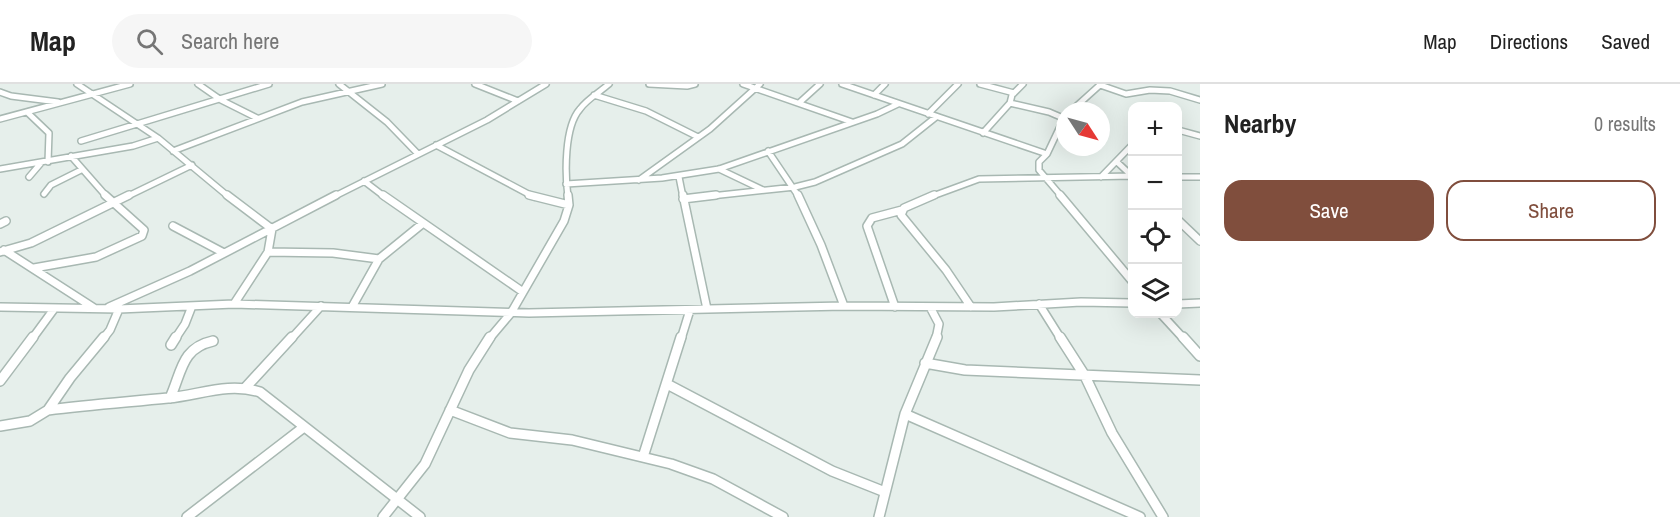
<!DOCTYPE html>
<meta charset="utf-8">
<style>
:root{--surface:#fff;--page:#f6f6f6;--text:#222;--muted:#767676;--line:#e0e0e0;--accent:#804e3d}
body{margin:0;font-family:"Archivo Narrow",sans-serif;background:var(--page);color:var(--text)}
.controls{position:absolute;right:18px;top:18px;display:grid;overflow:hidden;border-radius:12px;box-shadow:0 6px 24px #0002}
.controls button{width:54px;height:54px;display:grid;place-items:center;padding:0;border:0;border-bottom:2px solid var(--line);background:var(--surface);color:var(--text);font:30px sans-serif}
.compass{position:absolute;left:1056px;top:18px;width:54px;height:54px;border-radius:50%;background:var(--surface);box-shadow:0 6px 24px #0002;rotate:126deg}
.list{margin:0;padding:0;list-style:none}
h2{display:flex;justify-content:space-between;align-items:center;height:78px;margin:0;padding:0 24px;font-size:26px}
h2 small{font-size:20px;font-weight:400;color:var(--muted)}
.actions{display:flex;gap:12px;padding:18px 24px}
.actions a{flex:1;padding:14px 0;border:2px solid var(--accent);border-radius:18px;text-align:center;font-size:21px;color:var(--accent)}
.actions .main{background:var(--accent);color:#fff}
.icon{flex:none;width:33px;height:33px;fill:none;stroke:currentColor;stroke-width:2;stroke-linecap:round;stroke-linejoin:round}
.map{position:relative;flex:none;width:1200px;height:433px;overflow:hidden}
header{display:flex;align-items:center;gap:36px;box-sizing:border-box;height:84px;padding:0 30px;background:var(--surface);border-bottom:2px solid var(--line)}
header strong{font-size:28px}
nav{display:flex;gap:33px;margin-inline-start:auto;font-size:21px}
.search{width:420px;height:54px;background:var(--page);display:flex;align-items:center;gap:15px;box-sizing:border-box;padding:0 21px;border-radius:33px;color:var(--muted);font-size:22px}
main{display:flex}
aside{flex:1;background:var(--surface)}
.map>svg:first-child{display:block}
</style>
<header>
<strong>Map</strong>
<div class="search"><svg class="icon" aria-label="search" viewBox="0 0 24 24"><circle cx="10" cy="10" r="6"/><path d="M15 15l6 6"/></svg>Search here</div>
<nav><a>Map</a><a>Directions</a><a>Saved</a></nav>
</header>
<main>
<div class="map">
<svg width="1200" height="433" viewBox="0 0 1200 433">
<rect width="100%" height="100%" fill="#e6efeb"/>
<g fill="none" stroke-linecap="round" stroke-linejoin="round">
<defs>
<path id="street-far2" d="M77,0l81,54 71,59
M198,0l23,16 36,18
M339,0l48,38 31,32
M475,0l43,17
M649,0l38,2 8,-2
M743,0l109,38
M842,0l205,70
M980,0l34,9
M1100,1l26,9 24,-4 20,1 30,9
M0,8l11,4 47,6
M594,11l52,16 52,26
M874,11l11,-11
M799,19l21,-19
M1010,19l39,9 14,6
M1071,27l30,-27
M27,28l22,21 -1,29
M928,30l30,-30
M0,35l130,-35
M1178,46l22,6
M983,49l27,-30 2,-8 11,-11
M81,57l188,-57
M436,61l98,52
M173,67l129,-49 80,-18
M768,67l31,46
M71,72l36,41
M1117,78l15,14
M0,85l133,-23 25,-8
M719,85l44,21
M29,93l12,-14
M679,93l4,20
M1101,93l31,-32
M1178,93h22
M639,96l71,-51 50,-45
M364,97l21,16
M566,100l96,-6 57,-9 158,-55 21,-10
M44,110l7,-9 30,-15
M126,113l66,-32
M333,113l154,-77 59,-36
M568,113c-3,-23 -4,-70 12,-88 7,-10 20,-17 29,-25
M702,113l93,-10 20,-5 87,-38 34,-27
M930,113l49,-18 153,-3
M1062,113l-23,-27v-8l8,-8 18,-38"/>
<path id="street-far1" d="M227,111l45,34 -4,23 65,1 46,6
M383,111l140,97
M529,111l40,10
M683,111l24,114
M798,111l23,50 23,61
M934,111l-30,13 -3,7 45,55 25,37
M1060,111l72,86
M683,115l33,-4
M1178,136l22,21
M0,140l6,-3
M173,142l51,27
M4,166l90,58
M0,168l31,-9 98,-48
M34,184l62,-11 46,-21 2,-6 -39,-35
M234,220l34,-52
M1039,220l22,35
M1178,220l22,-1
M0,223l119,2 115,-5 295,9 315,-7 150,1 87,-5 51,1
M109,223l81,-36 146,-76
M352,223l27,-48 43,-35
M895,223l-28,-81 5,-8 30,-8
M930,223l9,17 -3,15
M1161,230l23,25
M32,255l22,-30
M103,255l7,-9 9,-21
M175,255l10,-15 7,-18
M291,255l30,-33
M489,255l22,-26 53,-92 5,-16 -1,-10
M681,255l9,-29"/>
<path id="street" d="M1060,253l25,39 27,57 51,84
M1183,253l17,19
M171,261l5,-8
M925,279l40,7 235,10
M0,297l33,-44
M667,300l165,87 53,21
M246,303l46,-50
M170,314c12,-26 11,-50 43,-57
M48,326c40,-5 80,-8 120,-12 32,-3 60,-16 92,-6l160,125
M450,326l60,23 62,7 99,24 42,15 70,38
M905,330l235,103
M0,342l30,-5 18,-11 22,-32 34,-41
M643,373l38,-120
M187,433l117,-90
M383,433l42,-53 44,-94 21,-33
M879,433l26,-103 32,-77"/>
</defs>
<use href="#street-far2" stroke="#a8b8b2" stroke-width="8"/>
<use href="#street-far1" stroke="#a8b8b2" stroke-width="10"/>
<use href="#street" stroke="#a8b8b2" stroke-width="12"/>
<use href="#street-far2" stroke="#fff" stroke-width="5"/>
<use href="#street-far1" stroke="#fff" stroke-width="7"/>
<use href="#street" stroke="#fff" stroke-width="9"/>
</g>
</svg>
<div class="controls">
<button>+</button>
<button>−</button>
<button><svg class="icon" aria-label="locate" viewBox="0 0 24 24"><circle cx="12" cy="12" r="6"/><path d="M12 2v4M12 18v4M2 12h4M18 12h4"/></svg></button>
<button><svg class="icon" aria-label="layers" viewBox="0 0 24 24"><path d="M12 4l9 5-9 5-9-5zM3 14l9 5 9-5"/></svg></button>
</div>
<svg class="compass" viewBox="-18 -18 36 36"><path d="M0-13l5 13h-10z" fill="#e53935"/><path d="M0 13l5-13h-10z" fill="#767676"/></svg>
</div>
<aside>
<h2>Nearby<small>0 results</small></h2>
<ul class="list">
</ul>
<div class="actions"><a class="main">Save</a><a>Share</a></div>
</aside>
</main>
